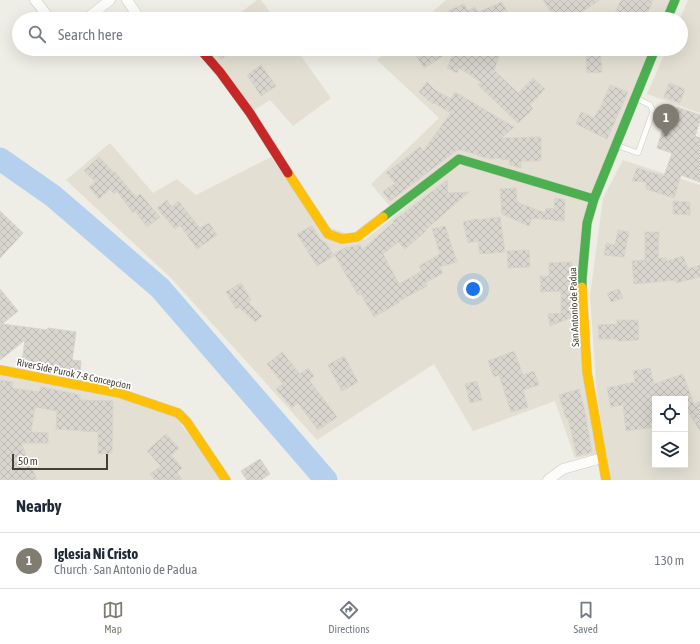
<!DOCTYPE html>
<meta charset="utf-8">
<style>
:root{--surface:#fff;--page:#f2f2f3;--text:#1f2937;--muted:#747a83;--line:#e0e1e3;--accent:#807c72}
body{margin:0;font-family:"Asap Condensed",sans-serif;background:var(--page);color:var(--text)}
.controls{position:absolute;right:12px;bottom:12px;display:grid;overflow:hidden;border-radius:0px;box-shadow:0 4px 16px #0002}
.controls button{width:36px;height:36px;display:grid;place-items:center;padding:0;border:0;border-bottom:1px solid var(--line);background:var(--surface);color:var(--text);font:20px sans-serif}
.scale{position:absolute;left:12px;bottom:10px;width:96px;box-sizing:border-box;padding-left:4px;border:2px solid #443f33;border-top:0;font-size:11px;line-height:14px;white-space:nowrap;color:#443f33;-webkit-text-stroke:3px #fff;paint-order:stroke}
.you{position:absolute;left:473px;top:289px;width:14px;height:14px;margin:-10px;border:3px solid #fff;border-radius:50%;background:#1a73e8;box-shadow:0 0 0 6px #1a73e833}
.badge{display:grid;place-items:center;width:26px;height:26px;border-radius:50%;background:var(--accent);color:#fff;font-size:13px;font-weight:700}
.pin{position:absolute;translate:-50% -33px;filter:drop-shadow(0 1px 2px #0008)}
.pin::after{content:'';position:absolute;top:21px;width:14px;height:12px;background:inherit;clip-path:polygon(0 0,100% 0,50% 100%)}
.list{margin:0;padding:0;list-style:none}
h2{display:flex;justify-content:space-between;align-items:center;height:52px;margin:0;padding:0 16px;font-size:17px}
h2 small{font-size:13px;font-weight:400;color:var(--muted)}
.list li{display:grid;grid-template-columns:26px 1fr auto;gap:12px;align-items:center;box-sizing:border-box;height:56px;padding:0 16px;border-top:1px solid var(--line)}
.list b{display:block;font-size:15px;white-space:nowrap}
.list p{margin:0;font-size:13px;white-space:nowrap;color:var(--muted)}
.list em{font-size:13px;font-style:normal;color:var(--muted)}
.icon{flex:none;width:22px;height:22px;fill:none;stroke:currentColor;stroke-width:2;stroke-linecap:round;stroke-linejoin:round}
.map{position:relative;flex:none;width:700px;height:480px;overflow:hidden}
.search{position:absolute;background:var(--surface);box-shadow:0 4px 16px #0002;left:12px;right:12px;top:12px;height:44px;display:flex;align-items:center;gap:10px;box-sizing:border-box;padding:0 14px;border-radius:22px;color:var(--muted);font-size:15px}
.sheet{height:108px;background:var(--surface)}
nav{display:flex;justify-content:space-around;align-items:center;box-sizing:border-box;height:56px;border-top:1px solid var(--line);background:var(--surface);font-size:11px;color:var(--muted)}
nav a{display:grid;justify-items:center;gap:2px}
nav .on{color:var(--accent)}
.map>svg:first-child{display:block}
</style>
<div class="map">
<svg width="700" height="480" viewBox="0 0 700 480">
<defs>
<pattern id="building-cross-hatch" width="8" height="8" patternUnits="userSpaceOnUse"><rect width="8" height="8" fill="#d8d6cf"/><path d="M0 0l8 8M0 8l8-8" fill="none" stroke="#bbb9b2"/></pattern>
</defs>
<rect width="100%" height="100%" fill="#eeede6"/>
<path fill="#e3e0d3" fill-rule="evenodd" d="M257,0h4l14,19h-43z
M446,0h228l-7,19h-243z
M688,0h12v113l-53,-19 20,-45h14v-30h-1z
M202,49h94l35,49 -38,28 -23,-26 -17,11z
M390,49h264l-62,144 -134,-36 -66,52 -21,-25 68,-66 -62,-58z
M110,143l43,50 24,-14 19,16 75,-38 49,67 45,16 94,-76 130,35 -11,96 20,159 -23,4 -20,-57 -82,30 -39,-67 -117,76 -146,-162 -105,-98z
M623,160l77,25v295h-90l-13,-84 -7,-100 13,-98zM655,399h30v66h-30z
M0,374l119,24 55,17 49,65h-223z"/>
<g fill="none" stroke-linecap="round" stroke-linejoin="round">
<path stroke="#b5d0ee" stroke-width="23" d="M0,159l53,37 107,92 166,192"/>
</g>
<path fill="url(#building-cross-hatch)" stroke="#d6d4cc" d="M543,0h57l-20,13 -1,-1 -11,7h-13z
M621,0h32l-8,19h-16l-14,-6z
M502,2l9,17h-59l-4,-8 16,-7 4,7 7,-4 3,5z
M212,49h22l-13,10z
M412,49h42l-30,19z
M455,49h47l-8,21 24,23 15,-15 12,11 -15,16 3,4 -15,14 -40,-38 3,-3 -22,-14 -2,5 -10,-5z
M600,51l2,21 -15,1 -1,-21z
M261,65l15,21 -15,10 -14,-21z
M427,82l8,8 16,9 4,-7 59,35 -13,11 40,-1v24h-20v7l-11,-3 -1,-6 -7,1v-2l-12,1 -28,-9h-5l-67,51 -7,-9 12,-9 -9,-10 34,-26 3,4 28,-38 -17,-10 -1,1 -14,-12z
M669,83l16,6 -5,14 -16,-6z
M610,85l18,7 -21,47 -31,-15 5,-12 13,6 5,-9h1z
M677,107l23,8v5l-5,16 5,2v44l-19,-7 -7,23 -28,-9v-7l-14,-1 5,-13 27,8 8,-23 -15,-5 7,-23 6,2z
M99,157l15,16 1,-1 21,25 4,-3 20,23 -13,10 -12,-16 -2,2 -16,-22 -3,3 -4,-5 -11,10 -10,-12 6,-5 -11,-11z
M447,180l1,13 21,-1 -45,39 3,-1 -22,19 -7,-7 -15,12 16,30 23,-13 -3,-5 21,-12 -8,-25 13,-3 12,36 -18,5 4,6 -18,10 2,3 -28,15 1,1 -26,15 -13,-23 -3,1 -24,-41 11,-6 15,-3 2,5 32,-28 -1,-1 2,-1z
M516,188l1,14 28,11 1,-5 8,1 1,-11 10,2 -1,21 -32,-3 -3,8 -27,-12 -2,-25z
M167,200l5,7 6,-6 22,27 9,-5 8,12 -20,14 -17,-24 -5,4 -18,-21z
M673,201l17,1v13l-17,-1z
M0,211l23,22 -23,25z
M500,217l5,35 -25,2 -2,-13 -10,2 -5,-21 13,-3 1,1z
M312,226l8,13 6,4 8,13 -17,10 -20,-32z
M618,230l11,2 -5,25 -20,-2 2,-12 9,2z
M645,232h14l-1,26h8l1,3 16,-5 5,13 12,-4v12l-24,6 -1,-3 -41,4 -2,-23 13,-1z
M529,250l1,17 -22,1 -1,-17z
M572,262l3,54 -25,10 -2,-12 13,-1v-22l-20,1 -1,-16h9v-13z
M241,283l10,17 -3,2 14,14 -7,6 -16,-15 -3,2 -10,-17z
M0,289l18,22 -16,13 45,6 1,-2 28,4 -4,28 9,1 -1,12 -13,-1v2l-23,-5 1,-4 -23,-3 3,-22 -25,20z
M619,289l4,9 -12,4 -4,-9z
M617,320h21l1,20 -21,1v-2h-19l-1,-14 19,-1z
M514,351l9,24 11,-4 5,14 -16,5 5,17 -17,5 -12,-37 -5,2 -6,-16z
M282,352l18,22 8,-6 6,8 -5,4 28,37 -19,13 -20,-27 -6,5 -16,-19 7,-5 -16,-20z
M344,356l14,26 -16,9 -14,-26z
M650,368l4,16 29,-10 11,31 6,-4v30l-15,-24v-8h-30v28l-29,4 -3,-26 -12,2 -4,-19 28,-6 -2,-11z
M0,380l13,2 -1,6 27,4 2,-5 39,8v5l33,1 -1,52 -14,1v-22l-42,-3 1,-18 -22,-4 -4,25 17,1v10h-27l16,37h-37z
M477,381l5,19 -12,3 -5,-19z
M579,389l5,19 8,44 -15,4 -9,-38h-2l-7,-23z
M166,434l13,14 -8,7 11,13 -5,4 5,8h-27l-5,-6 11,-8 -14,-15z
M260,459l10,15 -9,6h-14l-6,-9z"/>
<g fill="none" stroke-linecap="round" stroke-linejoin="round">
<defs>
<path id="lane" d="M616,145l22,8 15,-42 -3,-6 -14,-7"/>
<path id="street" d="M35,0l15,19
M127,0l13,19
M86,19l24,-19
M548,480l15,-11 39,-11"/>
<path id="fast" d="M667,19l8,-19
M383,217l76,-58 135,40
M582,287v-8l5,-56 7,-24 61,-150"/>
<path id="slow" d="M288,173l40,61 14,5 15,-2 26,-20
M582,287l5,85 19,108
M0,370l119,23 59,20 9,9 39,58"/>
<path id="jam" d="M200,49l20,23 30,41 38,60"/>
</defs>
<use href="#lane" stroke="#cccbc4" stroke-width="6"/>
<use href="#street" stroke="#cccbc4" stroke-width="11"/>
<use href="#fast" stroke="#ceccbd" stroke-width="10"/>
<use href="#slow" stroke="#ceccbd" stroke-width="10"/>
<use href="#jam" stroke="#ceccbd" stroke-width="10"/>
<use href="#lane" stroke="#fcfcfb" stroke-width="5"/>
<use href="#street" stroke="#fcfcfb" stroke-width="10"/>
<use href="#fast" stroke="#4caf50" stroke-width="9"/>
<use href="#slow" stroke="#ffc107" stroke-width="9"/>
<use href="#jam" stroke="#c62828" stroke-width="9"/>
</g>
<g text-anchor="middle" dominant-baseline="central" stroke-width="3.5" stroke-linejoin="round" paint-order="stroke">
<g font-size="10" fill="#443f33" stroke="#fff">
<text transform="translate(574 307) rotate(-92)">San Antonio de Padua</text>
<text transform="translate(74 374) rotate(12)">River Side Purok 7-8 Concepcion</text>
</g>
</g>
</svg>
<div class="controls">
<button><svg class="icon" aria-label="locate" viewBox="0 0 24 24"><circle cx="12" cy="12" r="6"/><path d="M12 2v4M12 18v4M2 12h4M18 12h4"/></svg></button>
<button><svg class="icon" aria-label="layers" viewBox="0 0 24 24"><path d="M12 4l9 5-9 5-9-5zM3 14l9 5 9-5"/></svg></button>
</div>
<div class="scale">50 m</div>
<div class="you"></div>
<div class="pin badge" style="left:666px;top:137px">1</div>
<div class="search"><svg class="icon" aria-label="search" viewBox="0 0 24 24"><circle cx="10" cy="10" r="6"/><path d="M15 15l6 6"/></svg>Search here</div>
</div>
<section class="sheet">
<h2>Nearby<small></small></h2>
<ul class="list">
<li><span class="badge">1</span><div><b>Iglesia Ni Cristo</b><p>Church · San Antonio de Padua</p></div><em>130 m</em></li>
</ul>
</section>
<nav>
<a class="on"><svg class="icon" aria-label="map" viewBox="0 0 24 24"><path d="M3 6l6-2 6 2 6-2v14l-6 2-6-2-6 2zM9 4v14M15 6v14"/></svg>Map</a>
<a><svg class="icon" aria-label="directions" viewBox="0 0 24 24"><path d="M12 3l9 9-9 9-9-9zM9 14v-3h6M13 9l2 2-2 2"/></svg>Directions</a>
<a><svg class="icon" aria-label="saved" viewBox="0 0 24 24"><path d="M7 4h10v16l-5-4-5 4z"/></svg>Saved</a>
</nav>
